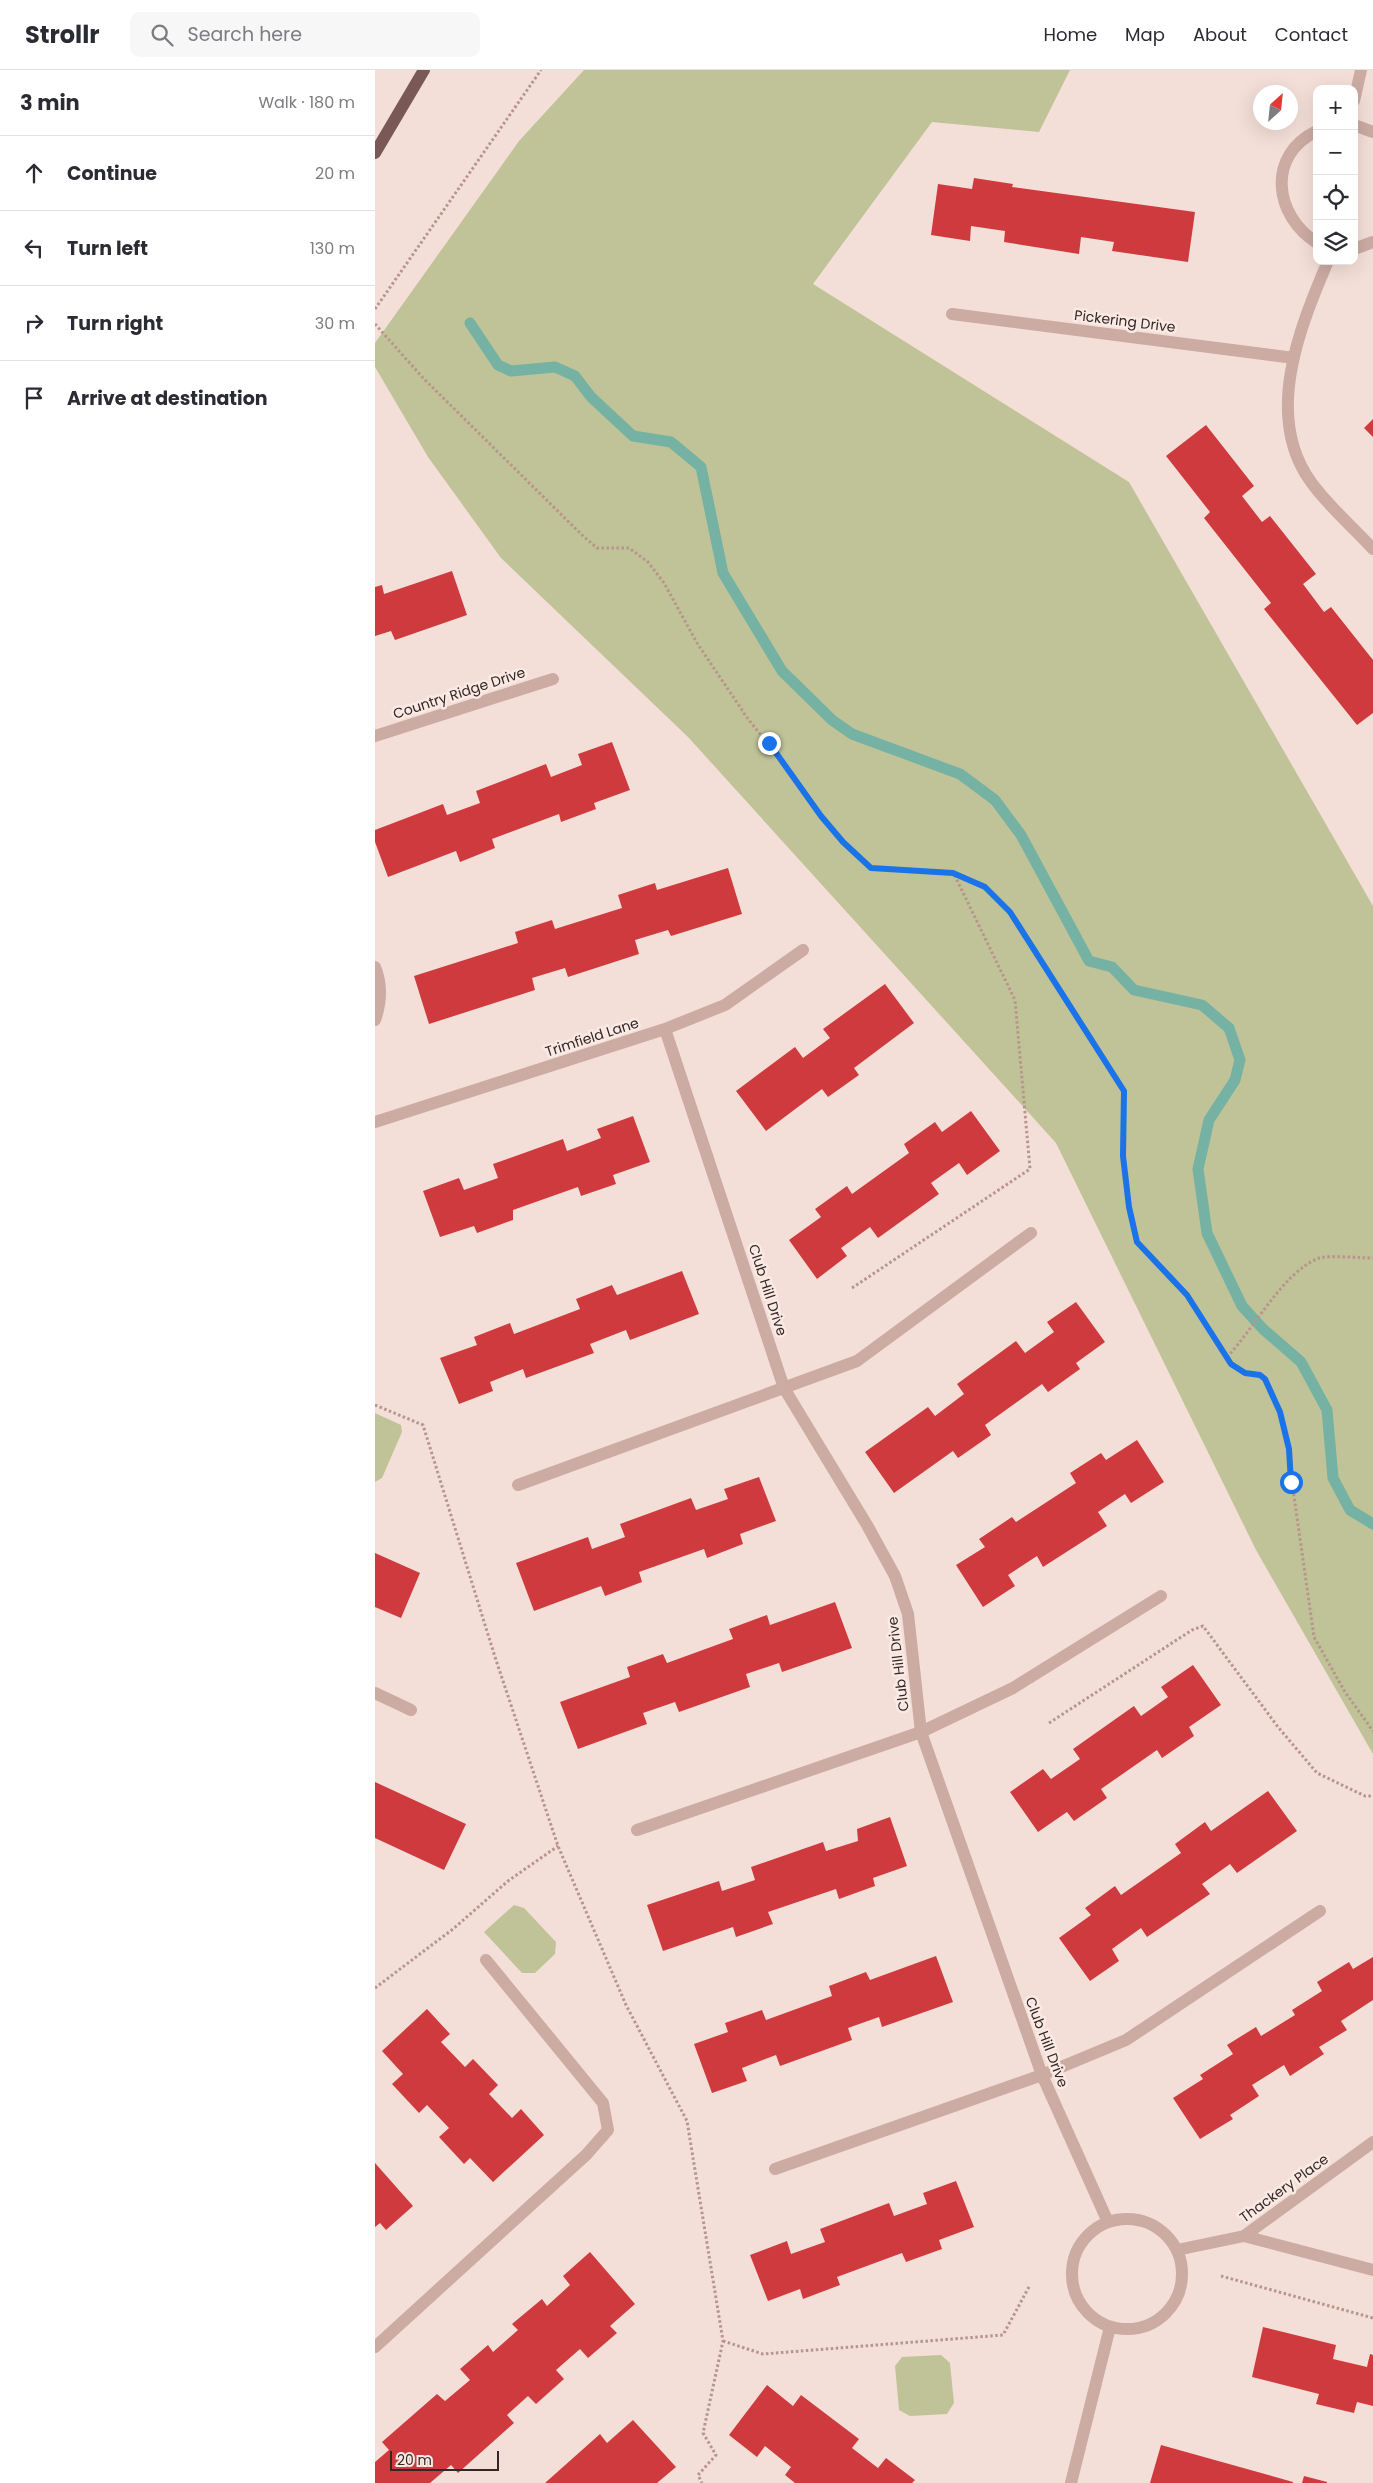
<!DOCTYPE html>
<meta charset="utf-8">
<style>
:root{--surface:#fff;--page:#f7f7f7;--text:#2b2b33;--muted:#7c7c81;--line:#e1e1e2}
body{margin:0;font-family:Poppins,sans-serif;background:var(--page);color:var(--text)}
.controls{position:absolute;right:15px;top:15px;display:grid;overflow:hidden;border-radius:10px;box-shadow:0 5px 20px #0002}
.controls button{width:45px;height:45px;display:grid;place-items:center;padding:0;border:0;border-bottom:1px solid var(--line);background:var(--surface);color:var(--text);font:25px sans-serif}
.compass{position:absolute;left:878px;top:15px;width:45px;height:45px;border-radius:50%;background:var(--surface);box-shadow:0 5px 20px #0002;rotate:27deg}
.scale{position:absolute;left:15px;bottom:12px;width:109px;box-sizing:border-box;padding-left:5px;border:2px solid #362726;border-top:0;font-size:14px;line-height:18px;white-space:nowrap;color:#362726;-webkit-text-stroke:4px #faeae4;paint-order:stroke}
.stop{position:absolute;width:15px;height:15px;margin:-11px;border:4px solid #1a73e8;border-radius:50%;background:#fff}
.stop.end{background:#1a73e8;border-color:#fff;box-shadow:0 1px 5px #0008}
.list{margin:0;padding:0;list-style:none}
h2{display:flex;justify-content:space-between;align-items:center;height:65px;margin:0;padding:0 20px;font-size:21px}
h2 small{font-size:16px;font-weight:400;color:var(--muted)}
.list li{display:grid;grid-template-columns:32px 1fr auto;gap:15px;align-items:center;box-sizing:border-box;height:75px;padding:0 20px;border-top:1px solid var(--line)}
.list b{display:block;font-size:19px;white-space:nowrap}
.list em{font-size:16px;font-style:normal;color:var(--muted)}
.icon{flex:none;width:28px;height:28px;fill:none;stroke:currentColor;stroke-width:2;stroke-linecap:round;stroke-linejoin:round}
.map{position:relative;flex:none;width:998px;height:2413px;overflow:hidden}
header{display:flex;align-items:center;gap:30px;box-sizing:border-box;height:70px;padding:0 25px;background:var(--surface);border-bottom:1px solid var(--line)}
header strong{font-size:24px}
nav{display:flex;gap:28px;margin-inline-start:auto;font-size:18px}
.search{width:350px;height:45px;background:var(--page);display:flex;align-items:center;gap:12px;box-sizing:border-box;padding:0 18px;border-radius:10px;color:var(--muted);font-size:19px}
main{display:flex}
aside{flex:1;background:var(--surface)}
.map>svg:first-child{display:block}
</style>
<header>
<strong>Strollr</strong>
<div class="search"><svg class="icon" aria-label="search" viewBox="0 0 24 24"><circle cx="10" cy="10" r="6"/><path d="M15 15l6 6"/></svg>Search here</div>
<nav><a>Home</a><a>Map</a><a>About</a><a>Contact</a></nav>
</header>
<main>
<aside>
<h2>3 min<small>Walk · 180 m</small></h2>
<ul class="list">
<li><svg class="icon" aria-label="ahead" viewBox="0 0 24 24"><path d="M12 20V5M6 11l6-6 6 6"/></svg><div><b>Continue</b></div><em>20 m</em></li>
<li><svg class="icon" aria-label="left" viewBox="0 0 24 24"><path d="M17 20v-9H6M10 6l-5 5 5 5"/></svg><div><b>Turn left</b></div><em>130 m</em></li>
<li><svg class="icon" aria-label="right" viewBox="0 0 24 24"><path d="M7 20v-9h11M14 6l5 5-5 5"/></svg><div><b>Turn right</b></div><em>30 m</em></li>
<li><svg class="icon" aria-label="arrive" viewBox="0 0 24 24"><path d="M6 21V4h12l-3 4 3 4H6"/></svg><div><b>Arrive at destination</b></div></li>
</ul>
</aside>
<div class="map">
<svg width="998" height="2413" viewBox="0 0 998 2413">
<rect width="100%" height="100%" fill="#f3dfd8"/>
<path fill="#c0c397" d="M209,0h486l-31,62 -107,-10 -119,162 316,198 244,424v848l-117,-204 -200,-407 -368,-406 -187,-179 -73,-101 -53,-90v-24l144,-202z
M0,1343l26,12 1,7 -20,46 -7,4z
M139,1835l10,3 32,34 -1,12 -20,19h-13l-38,-41z
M566,2285l9,8 4,40 -7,11 -37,2 -11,-6 -4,-44 7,-9z"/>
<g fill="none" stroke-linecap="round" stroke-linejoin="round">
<path stroke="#75b2a4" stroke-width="11" d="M95,253l28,42 13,6 44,-4 20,9 16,21 42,39 38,6 30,25 22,106 59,98 50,49 20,14 108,40 35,26 26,35 68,126 23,6 22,23 68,15 27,23 11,32 -5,20 -26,40 -11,49 9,64 35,73 21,23 38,33 26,48 6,68 17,32 23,14"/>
</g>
<path fill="#cf3a3e" d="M599,108l39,6 -1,3 183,25 -7,50 -76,-11 2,-9 -33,-5 -2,17 -75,-12 1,-11 -34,-5 -1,15 -39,-6 7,-51 34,5z
M998,349v18l-9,-9z
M831,355l48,61 -12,10 20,26 8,-6 46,58 -13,10 21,28 7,-5 42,53v53l-16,12 -93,-116 7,-6 -67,-85 6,-6 -44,-56z
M77,501l15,44 -72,25 -4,-9 -16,5v-49l7,-2 2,9z
M237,672l18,48 -36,13 2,6 -35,13 -2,-8 -67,25 3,9 -35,14 -4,-11 -68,26 -13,-35v-12l68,-26 4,11 33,-12 -4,-12 70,-27 5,13 31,-12 -4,-11z
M353,798l14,46 -71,22 -3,-6 -33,10 4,14 -71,23 -3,-9 -33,10 3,12 -106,34 -15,-48 104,-33 -3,-11 37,-12 3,9 67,-21 -4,-13 37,-12 2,7z
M510,914l29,39 -60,45 5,7 -31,22 -6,-8 -56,42 -30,-40 59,-44 8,11 27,-20 -7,-9z
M596,1041l29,40 -33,24 -8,-12 -28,20 8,11 -61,44 -8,-11 -29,21 6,8 -30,23 -28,-39 32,-23 -6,-8 32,-23 5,8 57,-41 -5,-9 31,-22 7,10z
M258,1046l17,46 -37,13 3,9 -35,12 -3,-9 -65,23v10l-36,13 -3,-7 -34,11 -17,-46 36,-13 5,12 34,-12 -5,-14 70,-25 4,12 34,-13 -4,-9z
M307,1201l17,43 -69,26 -4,-10 -36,14 4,9 -68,25 -3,-9 -33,13 3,9 -34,13 -19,-46 37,-13 -3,-8 36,-14 4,11 66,-25 -4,-10 36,-14 5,10z
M701,1232l29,40 -29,21 4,6 -32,23 -6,-8 -57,41 6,10 -33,23 -5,-7 -59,42 -29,-41 63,-45 7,9 29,-22 -7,-10 59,-43 9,12 29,-21 -7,-10z
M762,1370l27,42 -33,21 -6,-9 -27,18 9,14 -64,41 -6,-11 -29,19 7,11 -32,21 -27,-42 29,-18 -6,-8 33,-22 4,5 60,-39 -6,-10 31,-20 5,7z
M384,1407l17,44 -36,13 3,10 -36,14 -3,-9 -65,23 3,10 -37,14 -4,-10 -67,25 -18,-48 72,-26 4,12 33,-12 -5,-13 71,-26 5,12 32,-11 -4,-10z
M0,1483l45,20 -19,45 -26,-11z
M460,1532l17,46 -70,24 -3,-9 -33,11 4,13 -71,25 -4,-10 -32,11 4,11 -69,25 -18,-47 70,-25 -3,-10 36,-13 4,9 66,-24 -4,-10 38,-14 3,10z
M818,1595l28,40 -32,22 5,9 -32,22 -5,-8 -56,39 6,9 -33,23 -7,-9 -29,20 -28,-40 33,-23 8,10 29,-20 -7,-10 61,-43 7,10 27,-19 -7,-10z
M0,1712l91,42 -22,46 -69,-32z
M893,1721l29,40 -60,42 -7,-9 -28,20 8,10 -63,43 -6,-9 -29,21 7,12 -29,20 -31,-43 32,-23 -6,-7 30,-22 6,9 60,-42 -6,-9 30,-22 6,9z
M515,1747l17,49 -34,12 2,8 -36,13 -3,-10 -68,23 5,12 -37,13 -3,-10 -70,24 -16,-46 72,-24 3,10 33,-11 -4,-13 72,-25 3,9 32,-10 -1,-12z
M561,1886l17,46 -71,25 -3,-10 -31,11 4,12 -72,26 -4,-11 -34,13 5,13 -35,12 -18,-49 34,-12 -3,-9 37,-13 4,10 66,-24 -3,-10 37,-14 4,8z
M998,1887v43l-32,21 6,9 -28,17 5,7 -34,22 -6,-11 -32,20 7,11 -29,19 3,4 -33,20 -27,-41 30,-19 -3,-4 33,-21 -6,-9 29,-18 5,9 34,-21 -3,-5 30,-19 -5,-9 32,-20 4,7z
M52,1939l23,25 -9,8 24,25 8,-8 25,26 -9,9 23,24 9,-9 23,26 -51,47 -23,-24 -6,6 -25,-27 10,-9 -22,-23 -8,8 -27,-29 11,-10 -21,-23z
M0,2093l38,43 -27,24 -6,-7 -5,4z
M581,2111l18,46 -35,13 3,9 -36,13 -4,-9 -65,24 3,8 -37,14 -3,-10 -32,12 -18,-46 37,-14 4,13 34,-12 -5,-13 69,-26 5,13 33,-12 -4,-11z
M215,2182l45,52 -25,22 7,7 -29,25 -8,-9 -24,21 8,9 -28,25 -8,-8 -21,19 7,8 -56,50 -7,-8 -21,18h-55v-21l14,-12 -7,-8 55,-48 8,7 25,-21 -10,-11 28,-24 5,7 25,-22 -6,-6 30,-25 5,7 23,-21 -7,-9z
M888,2257l73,18 -3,14 34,8 3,-13 3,1v51l-16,-4 -3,11 -38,-9 3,-10 -67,-17z
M392,2315l26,21 8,-11 58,44 -7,9 26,20 8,-10 29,22 -3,3h-117l-10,-8 6,-8 -26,-21 -8,11 -28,-22z
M258,2350l43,47 -19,16h-112l55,-49 7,9z
M786,2375l132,37v1h-143z
M929,2406l23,6v1h-25z"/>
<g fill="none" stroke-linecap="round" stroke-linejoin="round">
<path stroke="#b7948d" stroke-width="3" stroke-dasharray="2.5 2.5" stroke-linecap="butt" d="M0,239l166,-239
M0,254l48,54 159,157 15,13h32l19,14 16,21 33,60 51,76 37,46 36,52 22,25 28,25 82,6 32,14 25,24 114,180 -1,65 6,51 8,35 50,53 44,69 14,9 15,2 5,4 15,33 9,37 3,33 22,155 31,55 28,39
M477,1218l178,-119 -15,-169 -61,-126
M852,1287c27,-28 56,-85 92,-99 9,-3 42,0 54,0
M0,1335l48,20 72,232 63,189 68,159 61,116 36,220 -20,92 13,22 -18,20 4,8
M674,1653l143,-93 11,-4 75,101 39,46 48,23h8
M0,1918l78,-59 55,-48 50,-35
M846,2206l152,42
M348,2271l40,13 240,-19 27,-50"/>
<path stroke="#ccaba3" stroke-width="12" d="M979,31l7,-31
M979,55l19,7
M942,61c-51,24 -43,85 0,112
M979,179l19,-7
M953,191c-28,66 -65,155 -17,221 17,24 42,45 62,67
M577,244l342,44
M0,666l178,-57
M0,897c7,17 6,36 0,53
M290,959l119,359 83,137 28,51 13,38 13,118 121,343 66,147
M0,1052l290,-93 60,-24 78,-55
M143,1415l339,-124 174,-128
M0,1623l36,17
M262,1760l284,-98 92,-44 148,-92
M400,2099l267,-94 84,-35 194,-129
M697 2204a55 55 0 1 1 110 0a55 55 0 1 1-110 0Z
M869,2166l129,34
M802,2180l67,-14 129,-94
M0,2277l211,-192 22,-25 -5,-27 -117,-143
M696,2413l39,-156"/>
<path stroke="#795856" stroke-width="12" d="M0,83l49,-83"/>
</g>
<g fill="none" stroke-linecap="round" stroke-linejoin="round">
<path stroke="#1a73e8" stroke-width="6" d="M394,673l52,73 22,26 28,26 82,5 32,14 25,25 114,179 -1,65 6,51 8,35 50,53 44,69 14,9 15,2 5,4 15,33 9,37 2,33"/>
</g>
<g text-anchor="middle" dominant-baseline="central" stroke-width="5" stroke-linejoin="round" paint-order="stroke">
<g font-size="14" fill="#362726" stroke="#faeae4">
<text transform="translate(750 251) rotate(7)">Pickering Drive</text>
<text transform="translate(84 623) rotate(-18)">Country Ridge Drive</text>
<text transform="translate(217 967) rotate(-18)">Trimfield Lane</text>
<text transform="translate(393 1220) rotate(72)">Club Hill Drive</text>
<text transform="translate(523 1594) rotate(-97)">Club Hill Drive</text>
<text transform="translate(672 1972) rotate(69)">Club Hill Drive</text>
<text transform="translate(909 2118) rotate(-36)">Thackery Place</text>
</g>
</g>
</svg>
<div class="controls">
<button>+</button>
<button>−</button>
<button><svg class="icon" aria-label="locate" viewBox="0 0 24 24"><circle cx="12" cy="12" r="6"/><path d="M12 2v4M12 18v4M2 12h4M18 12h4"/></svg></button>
<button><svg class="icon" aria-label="layers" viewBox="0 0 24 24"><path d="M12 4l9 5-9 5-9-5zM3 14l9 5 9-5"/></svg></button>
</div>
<svg class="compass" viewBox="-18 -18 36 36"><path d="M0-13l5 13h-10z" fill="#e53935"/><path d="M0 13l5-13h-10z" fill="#7c7c81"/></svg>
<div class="scale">20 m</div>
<div class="stop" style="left:916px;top:1412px"></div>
<div class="stop end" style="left:394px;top:673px"></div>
</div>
</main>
